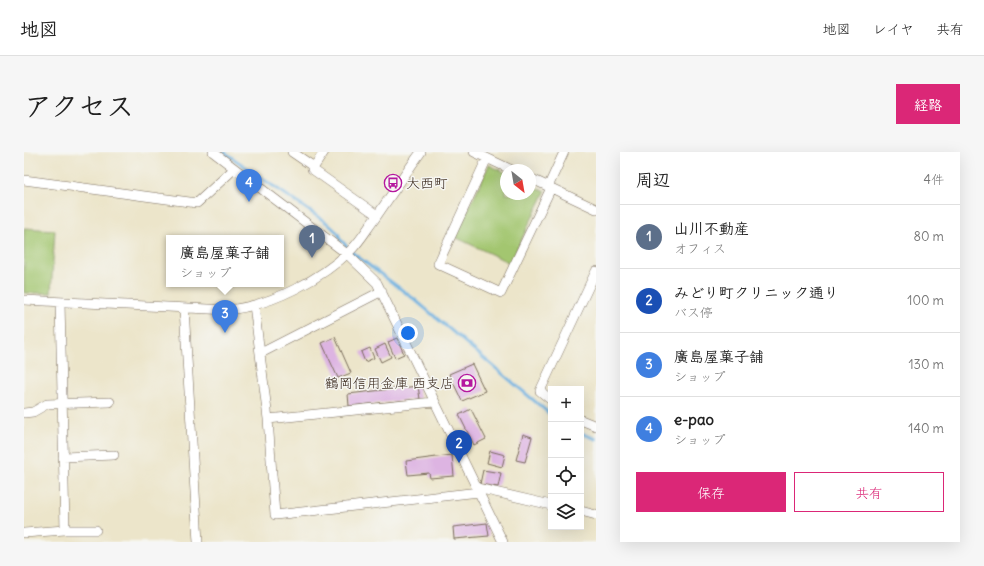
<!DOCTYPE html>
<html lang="ja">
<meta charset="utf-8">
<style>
:root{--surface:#fff;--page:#f6f6f6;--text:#222;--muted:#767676;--line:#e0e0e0;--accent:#db2777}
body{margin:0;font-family:Delius,"Klee One",sans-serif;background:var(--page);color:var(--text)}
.controls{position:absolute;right:12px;bottom:12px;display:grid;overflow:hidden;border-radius:0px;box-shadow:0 4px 16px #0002}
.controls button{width:36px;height:36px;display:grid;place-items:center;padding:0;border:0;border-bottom:1px solid var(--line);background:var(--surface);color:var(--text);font:20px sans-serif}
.compass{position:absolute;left:476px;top:12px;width:36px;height:36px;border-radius:50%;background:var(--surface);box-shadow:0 4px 16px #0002;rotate:149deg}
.you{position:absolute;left:384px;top:181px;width:14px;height:14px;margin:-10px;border:3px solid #fff;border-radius:50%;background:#1a73e8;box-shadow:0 0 0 6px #1a73e833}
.badge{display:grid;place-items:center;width:26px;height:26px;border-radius:50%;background:var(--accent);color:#fff;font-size:13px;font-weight:700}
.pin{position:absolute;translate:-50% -33px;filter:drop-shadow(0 1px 2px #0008)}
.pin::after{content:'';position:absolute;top:21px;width:14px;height:12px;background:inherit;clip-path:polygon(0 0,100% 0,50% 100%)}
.popup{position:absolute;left:142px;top:83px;width:118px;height:52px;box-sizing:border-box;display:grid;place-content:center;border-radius:0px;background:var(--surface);filter:drop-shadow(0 1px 3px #0005);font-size:13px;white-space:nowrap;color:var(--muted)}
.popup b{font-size:15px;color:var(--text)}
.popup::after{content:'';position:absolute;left:50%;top:100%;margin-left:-8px;border:8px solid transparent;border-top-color:var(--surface)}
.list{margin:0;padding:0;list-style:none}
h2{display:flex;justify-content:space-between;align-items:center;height:52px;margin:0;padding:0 16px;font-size:17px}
h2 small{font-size:13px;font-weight:400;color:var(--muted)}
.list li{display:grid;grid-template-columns:26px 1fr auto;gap:12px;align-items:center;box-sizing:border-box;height:64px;padding:0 16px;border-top:1px solid var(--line)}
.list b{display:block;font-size:15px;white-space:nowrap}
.list p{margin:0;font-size:13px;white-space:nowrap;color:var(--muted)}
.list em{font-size:13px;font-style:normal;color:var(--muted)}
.actions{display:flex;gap:8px;padding:12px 16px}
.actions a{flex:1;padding:9px 0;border:1px solid var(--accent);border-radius:0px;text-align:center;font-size:14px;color:var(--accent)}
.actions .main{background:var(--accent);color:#fff}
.icon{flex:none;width:22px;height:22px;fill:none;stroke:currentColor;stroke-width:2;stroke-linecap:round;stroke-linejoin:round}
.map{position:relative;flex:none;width:572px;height:390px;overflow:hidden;border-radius:0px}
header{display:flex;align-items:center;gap:24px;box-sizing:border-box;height:56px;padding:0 20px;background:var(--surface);border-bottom:1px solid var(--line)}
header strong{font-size:19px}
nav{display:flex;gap:22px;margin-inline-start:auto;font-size:14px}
.intro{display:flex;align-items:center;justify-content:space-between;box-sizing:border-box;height:96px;padding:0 24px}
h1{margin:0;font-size:28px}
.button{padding:10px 18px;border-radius:0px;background:var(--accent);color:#fff;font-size:14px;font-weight:700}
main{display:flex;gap:24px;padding:0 24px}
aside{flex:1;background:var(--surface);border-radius:0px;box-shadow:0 4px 16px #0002}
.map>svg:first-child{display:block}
</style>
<header>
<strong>地図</strong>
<nav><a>地図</a><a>レイヤ</a><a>共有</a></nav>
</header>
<div class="intro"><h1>アクセス</h1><a class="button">経路</a></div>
<main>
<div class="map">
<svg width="572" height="390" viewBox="0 0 572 390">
<rect width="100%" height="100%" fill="#f6f6f2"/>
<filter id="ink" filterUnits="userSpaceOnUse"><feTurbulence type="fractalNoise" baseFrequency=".025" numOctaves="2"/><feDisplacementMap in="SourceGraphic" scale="8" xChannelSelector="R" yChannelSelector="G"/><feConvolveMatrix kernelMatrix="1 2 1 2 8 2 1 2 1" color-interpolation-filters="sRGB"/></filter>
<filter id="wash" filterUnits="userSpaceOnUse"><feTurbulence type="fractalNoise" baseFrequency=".012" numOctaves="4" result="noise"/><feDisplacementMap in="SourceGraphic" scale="16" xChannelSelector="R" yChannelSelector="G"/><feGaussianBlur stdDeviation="0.9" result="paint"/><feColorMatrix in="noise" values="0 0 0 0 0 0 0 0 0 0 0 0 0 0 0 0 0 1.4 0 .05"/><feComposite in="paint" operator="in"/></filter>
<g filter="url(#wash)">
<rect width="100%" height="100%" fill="#ece5ca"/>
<path fill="#a3c670" stroke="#6f7847" d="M465,13l17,8v21h24v-9l15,7 -35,71 -55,-26z
M0,76l31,2 -4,63h-27z"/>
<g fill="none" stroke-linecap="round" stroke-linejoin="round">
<path stroke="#68aedf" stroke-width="3" d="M200,0l103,71 11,10 2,6 14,15 60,45 137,116
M557,281l15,6"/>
</g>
<g id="blocks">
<path fill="#ddb4e2" d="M311,185l16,36 -13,5 -16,-35z
M373,186l7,16 -9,4 -7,-16z
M361,192l6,13 -10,5 -6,-13z
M346,196l4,10 -9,4 -4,-10z
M448,212l13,27 -23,10 -13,-27z
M394,234l2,13 -71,7 -1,-12z
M447,257l15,30 -12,6 -15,-30z
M499,282l9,3 -7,25 -9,-2z
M466,299l15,4 -3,12 -15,-4z
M428,303l2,21 -24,2 -1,-5 -21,2 -2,-14z
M459,318l18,3 -3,14 -18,-3z
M463,371l2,13 -35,3 -1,-12z"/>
</g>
</g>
<g filter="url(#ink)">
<use href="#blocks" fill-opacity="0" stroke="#796b5a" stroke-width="1"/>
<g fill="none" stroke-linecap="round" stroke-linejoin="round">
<defs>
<path id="minor" d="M189,0l134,102 30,29 126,259
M268,0l22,15 -2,2 65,46
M450,0l38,18
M463,6l-49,106 63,29 50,-105
M290,15l10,-15
M506,26l66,31
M0,28l173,23 37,-34
M524,35l16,-35
M0,148l205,10c43,-5 93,-31 123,-61 9,-9 15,-20 22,-29 16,-23 31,-46 47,-68
M230,153l14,114 7,96 204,-23
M160,156l14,234
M237,201l121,-62
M527,248l-11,-9 56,-120
M0,261l9,-1 14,-8 63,-2
M244,267l166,-17
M557,268l15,6
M39,305l51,-2
M453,336l74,17
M557,359l15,4
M41,378h31
M0,381l41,-3 -5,-228"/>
</defs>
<use href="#minor" stroke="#796b5a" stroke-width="10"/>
<use href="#minor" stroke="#fff" stroke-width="9"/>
</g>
</g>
<defs>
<symbol id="bus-ring" viewBox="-11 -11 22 22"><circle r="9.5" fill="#f6f6f2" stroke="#b5179e" stroke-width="1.5"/><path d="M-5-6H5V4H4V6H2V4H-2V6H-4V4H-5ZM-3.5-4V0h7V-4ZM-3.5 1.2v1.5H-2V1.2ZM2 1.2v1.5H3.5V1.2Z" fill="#b5179e"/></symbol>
<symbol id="bank-ring" viewBox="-11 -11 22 22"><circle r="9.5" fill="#f6f6f2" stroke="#b5179e" stroke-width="1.5"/><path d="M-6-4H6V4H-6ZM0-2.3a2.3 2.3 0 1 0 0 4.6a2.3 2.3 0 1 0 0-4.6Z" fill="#b5179e"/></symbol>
</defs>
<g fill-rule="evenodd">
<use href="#bus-ring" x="359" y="21" width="20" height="20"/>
<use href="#bank-ring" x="433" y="221" width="20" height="20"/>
</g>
<g text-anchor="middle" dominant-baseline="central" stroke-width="3" stroke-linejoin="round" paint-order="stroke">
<g font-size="14" fill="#3b2a1e" stroke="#f6f6f2" text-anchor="start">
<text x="382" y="31">大西町</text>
<text x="430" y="231" text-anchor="end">鶴岡信用金庫 西支店</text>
</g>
</g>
</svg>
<div class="controls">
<button>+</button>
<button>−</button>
<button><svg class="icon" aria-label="locate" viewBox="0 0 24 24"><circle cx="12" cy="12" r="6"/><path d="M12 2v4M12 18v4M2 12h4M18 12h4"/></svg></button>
<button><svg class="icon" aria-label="layers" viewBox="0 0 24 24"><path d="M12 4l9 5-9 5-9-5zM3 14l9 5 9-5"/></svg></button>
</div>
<svg class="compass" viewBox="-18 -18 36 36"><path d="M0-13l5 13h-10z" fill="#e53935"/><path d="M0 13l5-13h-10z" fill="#767676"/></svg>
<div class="you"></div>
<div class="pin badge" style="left:288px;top:106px;background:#5c6f8a">1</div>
<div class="pin badge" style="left:435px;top:311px;background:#1a4fb4">2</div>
<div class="pin badge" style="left:201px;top:181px;background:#3f7fe0">3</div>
<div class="popup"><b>廣島屋菓子舗</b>ショップ</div>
<div class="pin badge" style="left:225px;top:50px;background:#3f7fe0">4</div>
</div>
<aside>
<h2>周辺<small>4件</small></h2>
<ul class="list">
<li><span class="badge" style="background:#5c6f8a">1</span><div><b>山川不動産</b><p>オフィス</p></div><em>80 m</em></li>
<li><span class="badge" style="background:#1a4fb4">2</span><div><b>みどり町クリニック通り</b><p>バス停</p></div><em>100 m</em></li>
<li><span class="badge" style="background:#3f7fe0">3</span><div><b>廣島屋菓子舗</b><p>ショップ</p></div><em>130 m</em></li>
<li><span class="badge" style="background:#3f7fe0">4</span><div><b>e-pao</b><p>ショップ</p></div><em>140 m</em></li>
</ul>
<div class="actions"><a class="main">保存</a><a>共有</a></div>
</aside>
</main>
